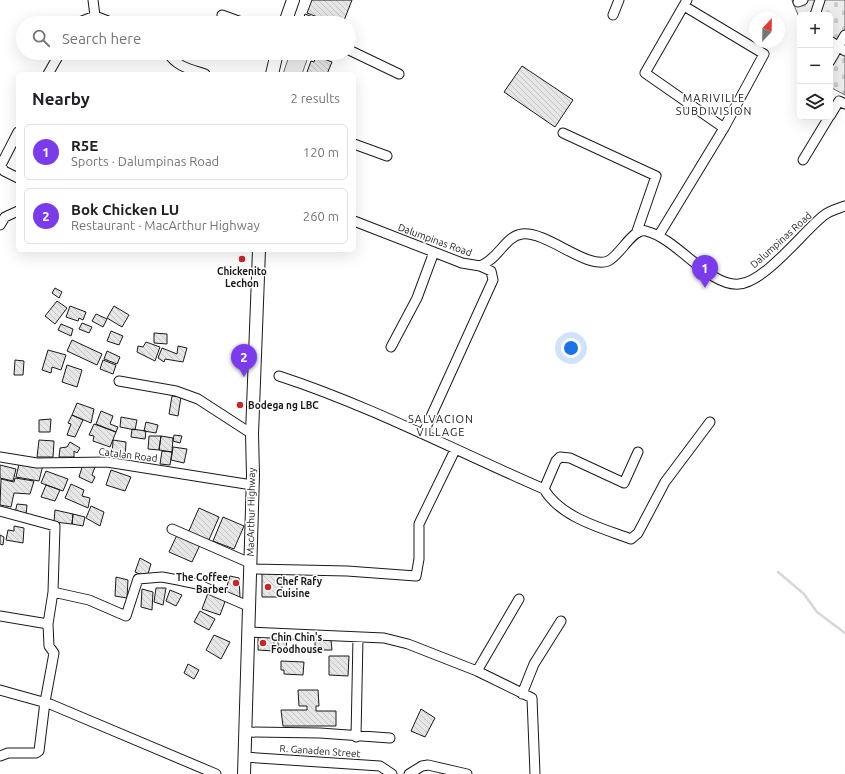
<!DOCTYPE html>
<meta charset="utf-8">
<style>
:root{--surface:#fff;--page:#f6f6f6;--text:#202124;--muted:#757577;--line:#e0e0e0;--accent:#7c3aed}
body{margin:0;font-family:Ubuntu,sans-serif;background:var(--page);color:var(--text)}
.controls{position:absolute;right:12px;top:12px;display:grid;overflow:hidden;border-radius:6px;box-shadow:0 4px 16px #0002}
.controls button{width:36px;height:36px;display:grid;place-items:center;padding:0;border:0;border-bottom:1px solid var(--line);background:var(--surface);color:var(--text);font:20px sans-serif}
.compass{position:absolute;left:749px;top:12px;width:36px;height:36px;border-radius:50%;background:var(--surface);box-shadow:0 4px 16px #0002;rotate:22deg}
.you{position:absolute;left:571px;top:348px;width:14px;height:14px;margin:-10px;border:3px solid #fff;border-radius:50%;background:#1a73e8;box-shadow:0 0 0 6px #1a73e833}
.badge{display:grid;place-items:center;width:26px;height:26px;border-radius:50%;background:var(--accent);color:#fff;font-size:13px;font-weight:700}
.pin{position:absolute;translate:-50% -33px;filter:drop-shadow(0 1px 2px #0008)}
.pin::after{content:'';position:absolute;top:21px;width:14px;height:12px;background:inherit;clip-path:polygon(0 0,100% 0,50% 100%)}
.list{margin:0;padding:0;list-style:none}
h2{display:flex;justify-content:space-between;align-items:center;height:52px;margin:0;padding:0 16px;font-size:17px}
h2 small{font-size:13px;font-weight:400;color:var(--muted)}
.list li{display:grid;grid-template-columns:26px 1fr auto;gap:12px;align-items:center;box-sizing:border-box;height:56px;margin:0 8px 8px;padding:0 8px;border:1px solid var(--line);border-radius:6px}
.list b{display:block;font-size:15px;white-space:nowrap}
.list p{margin:0;font-size:13px;white-space:nowrap;color:var(--muted)}
.list em{font-size:13px;font-style:normal;color:var(--muted)}
.icon{flex:none;width:22px;height:22px;fill:none;stroke:currentColor;stroke-width:2;stroke-linecap:round;stroke-linejoin:round}
.map{position:relative;flex:none;width:845px;height:774px;overflow:hidden}
.search{position:absolute;background:var(--surface);box-shadow:0 4px 16px #0002;left:16px;top:16px;width:340px;height:44px;display:flex;align-items:center;gap:10px;box-sizing:border-box;padding:0 14px;border-radius:22px;color:var(--muted);font-size:15px}
.panel{position:absolute;background:var(--surface);box-shadow:0 4px 16px #0002;left:16px;top:72px;width:340px;height:180px;border-radius:6px}
.map>svg:first-child{display:block}
</style>
<div class="map">
<svg width="845" height="774" viewBox="0 0 845 774">
<defs>
<pattern id="cemetery-stones" width="16" height="16" patternUnits="userSpaceOnUse"><rect width="16" height="16" fill="#ededed"/><path d="M2 7V4a2 2 0 0 1 4 0v3zM10 15v-3a2 2 0 0 1 4 0v3z" fill="#cbcbcb"/></pattern>
<pattern id="building-back-hatch" width="6" height="6" patternUnits="userSpaceOnUse"><rect width="6" height="6" fill="#e6e6e6"/><path d="M-1 5l2 2M0 0l6 6M5-1l2 2" fill="none" stroke="#c5c5c5"/></pattern>
</defs>
<rect width="100%" height="100%" fill="#fff"/>
<path fill="#ededed" stroke="#6a6a6a" d="M290,53h7l11,4 -6,17h-19z"/>
<path fill="url(#cemetery-stones)" stroke="#6a6a6a" d="M792,0h53v95l-15,-8v-72h-30v5z"/>
<g fill="none" stroke-linecap="round" stroke-linejoin="round">
<path stroke="#d7d7d7" stroke-width="2.5" d="M778,572l26,22 13,18 28,21"/>
</g>
<path fill="url(#building-back-hatch)" stroke="#1a1a1a" d="M312,0h40l-9,23h-10l-26,-10z
M305,14l23,9h-26z
M316,56l16,6 -5,12h-14l-6,-2 4,-11 3,1z
M522,66l51,34 -18,27 -51,-35z
M55,288l7,4 -3,6 -7,-5z
M57,301l10,7 -12,16 -10,-8z
M70,306l16,6 -3,8 -4,-2 -1,3 -12,-4z
M114,306l15,9 -7,12 -15,-9z
M96,314l11,5 -4,8 -11,-6z
M82,323l10,4 -3,6 -10,-4z
M61,324l12,5 -2,7 -13,-6z
M111,331l12,5 -4,9 -12,-4z
M154,333l13,1v10l-13,-1z
M72,340l30,14 -5,11 -30,-14z
M146,342l14,5 -5,14 -18,-9 1,-6 5,1z
M178,346l9,2 -4,14 -18,-3 -1,3 -6,-4 4,-10 15,6z
M48,350l18,5 -5,15 -9,-3 -1,6 -9,-3z
M107,351l13,6 -3,7 -13,-5z
M15,360l9,1 -1,14h-9z
M103,360l13,5 -3,9 -13,-5z
M67,365l15,5 -5,17 -15,-5z
M172,396l9,1 -3,19 -9,-2z
M77,403l17,6 -3,14 -19,-8z
M101,411l12,5 -3,8 8,3 -2,5 -20,-8z
M72,415l11,5 -8,17 -8,-2 4,-11 -3,-1z
M121,417l16,3 -2,10 -15,-3z
M51,419l-1,13h-11v-12z
M146,422l12,3 -2,8 -12,-2z
M94,424l22,8 -6,15 -17,-6 1,-5 -5,-1z
M132,429l14,2 -1,8 -14,-2z
M174,435l8,1 -2,7 -7,-2z
M149,436h12l-2,14 -11,-1z
M161,436l12,2 -1,14 -13,-2z
M39,440l15,1 -1,16h-16z
M113,440l13,2 -1,17 -13,-2z
M70,442l10,6 -3,5 -3,-2v6h-15l1,-9 7,-1z
M173,447l14,2 -3,14 -13,-3z
M162,451l10,1 -2,13 -10,-1z
M19,464l24,1 -4,16 -23,-4z
M83,464l12,3 -3,8 3,2 -3,6 -13,-6z
M0,465l16,4 -3,12 -13,-3z
M111,470l20,7 -6,14 -19,-6z
M46,471l22,8 -5,12 -22,-8z
M15,478l19,3 -4,13 -16,-1 -3,14 -11,-2 1,-26 13,3z
M71,484l13,6 -2,6 8,2 -2,10 -23,-10z
M46,485l14,5 -5,11 -14,-4z
M17,504l10,1 -1,10 -11,-2z
M91,506l13,6 -4,14 -14,-8z
M199,508l20,9 -11,25 -20,-9z
M55,510l18,4 -1,10 -18,-2z
M73,514l12,3 -2,9 -11,-2z
M223,517l21,9 -10,23 -21,-8z
M14,526l10,2 -1,15 -17,-3 2,-10 6,1z
M0,535l4,2 -1,8 -3,-1z
M177,535l23,10 -8,17 -23,-10z
M140,558l11,6 -4,13 -12,-5z
M282,570v27h-20v-26z
M230,576l9,2 1,19 -15,-4z
M116,577l12,3 -1,18 -12,-2z
M156,588h10l-3,17 -9,-3z
M142,589l11,3 -1,18 -11,-3z
M170,590l12,5 -6,11 -10,-5z
M208,593l18,6 -6,16 -18,-6z
M200,611l15,8 -6,11 -15,-8z
M214,635l16,7 -9,17 -15,-9z
M258,636l16,1v14l-16,-1z
M278,636h9l-1,15h-8z
M315,640h16l1,10h-17z
M329,656h20l-1,20 -19,-1z
M281,661l23,1 -1,13 -19,-1v-4h-3z
M188,664l11,6 -5,9 -10,-6z
M298,690h20l1,16h-3v5h20v15h-53l-2,-16h26v-4h-8z
M421,709l14,9 -10,19 -14,-6z"/>
<g fill="none" stroke-linecap="round" stroke-linejoin="round">
<defs>
<path id="minor" d="M93,0l2,16
M687,0l-42,73 79,55
M798,2l5,-2
M222,15l22,8
M613,15l6,-15
M815,15l5,-15
M77,23l18,-7 18,7
M830,41l15,10
M349,50l50,24
M168,53c9,14 22,16 37,21
M830,61l15,-26
M48,74l12,-21
M830,116l9,-15 6,3
M18,132l-17,33 3,6 14,7
M563,133l93,43 -19,55
M354,144l33,12
M803,160l26,-43
M354,221l108,42 18,3c19,-7 25,-30 42,-32 25,-3 65,36 86,27 12,-5 25,-34 38,-30 32,8 63,56 93,53 26,-2 63,-51 84,-68 6,-5 14,-7 22,-10
M0,225l5,-8 13,-6
M659,235l65,-107 40,-74 -80,-48
M391,347l26,-49 17,-46
M279,376c92,30 177,75 265,113 17,29 58,39 87,50l7,-6 27,-51 45,-60
M119,381l57,10 22,8 54,35
M423,434l70,-154 -2,-9 -11,-5
M0,457l37,6 70,-1 145,23
M544,489l12,-28 4,-4 10,1 54,25 14,-31
M0,511l55,15 -2,66 -5,32 1,22 5,7 -9,49 -6,49 -3,2h-28l-8,3
M172,529l78,34
M250,569l97,2 69,5 3,-17v-35l36,-74
M53,592l36,8 37,16 12,-37 24,-2 16,3 19,4 51,22
M0,616l48,8
M248,632l136,6 24,6 69,27 55,27 3,76
M477,671l42,-72
M0,690l50,14 166,70
M522,694l12,-30 27,-43
M245,732l75,1 70,5
M356,737l2,-100
M244,757l136,9 12,8
M409,774l13,-8 6,-1 39,9"/>
<path id="major" d="M285,23l8,-23
M272,74l5,-21
M244,774l9,-299 -1,-41 7,-184"/>
</defs>
<use href="#minor" stroke="#1a1a1a" stroke-width="11"/>
<use href="#major" stroke="#1a1a1a" stroke-width="14"/>
<use href="#minor" stroke="#fff" stroke-width="9"/>
<use href="#major" stroke="#fff" stroke-width="12"/>
</g>
<g fill="#c62828" stroke="#fff" stroke-width="1.5">
<circle cx="242" cy="259" r="4"/>
<circle cx="240" cy="405" r="4"/>
<circle cx="236" cy="583" r="4"/>
<circle cx="268" cy="587" r="4"/>
<circle cx="263" cy="643" r="4"/>
</g>
<g text-anchor="middle" dominant-baseline="central" stroke-width="3" stroke-linejoin="round" paint-order="stroke">
<g font-size="10" fill="#1a1a1a" stroke="#fff">
<text transform="translate(435 240) rotate(20)">Dalumpinas Road</text>
<text transform="translate(781 240) rotate(-42)">Dalumpinas Road</text>
<text transform="translate(128 455) rotate(7)">Catalan Road</text>
<text transform="translate(251 512) rotate(-89)">MacArthur Highway</text>
<text transform="translate(320 751) rotate(4)">R. Ganaden Street</text>
</g>
<g font-size="10" font-weight="bold" fill="#1a1a1a" stroke="#fff" text-anchor="start">
<text x="242" y="271" text-anchor="middle">Chickenito<tspan x="242" dy="12">Lechon</tspan></text>
<text x="248" y="405">Bodega ng LBC</text>
<text x="228" y="577" text-anchor="end">The Coffee<tspan x="228" dy="12">Barber</tspan></text>
<text x="276" y="581">Chef Rafy<tspan x="276" dy="12">Cuisine</tspan></text>
<text x="271" y="637">Chin Chin's<tspan x="271" dy="12">Foodhouse</tspan></text>
</g>
<g font-size="11" letter-spacing="1" fill="#1a1a1a" stroke="#fff">
<text x="714" y="98">MARIVILLE<tspan x="714" dy="13">SUBDIVISION</tspan></text>
<text x="441" y="419">SALVACION<tspan x="441" dy="13">VILLAGE</tspan></text>
</g>
</g>
</svg>
<div class="controls">
<button>+</button>
<button>−</button>
<button><svg class="icon" aria-label="layers" viewBox="0 0 24 24"><path d="M12 4l9 5-9 5-9-5zM3 14l9 5 9-5"/></svg></button>
</div>
<svg class="compass" viewBox="-18 -18 36 36"><path d="M0-13l5 13h-10z" fill="#e53935"/><path d="M0 13l5-13h-10z" fill="#757577"/></svg>
<div class="you"></div>
<div class="pin badge" style="left:705px;top:288px">1</div>
<div class="pin badge" style="left:244px;top:377px">2</div>
<div class="search"><svg class="icon" aria-label="search" viewBox="0 0 24 24"><circle cx="10" cy="10" r="6"/><path d="M15 15l6 6"/></svg>Search here</div>
<section class="panel">
<h2>Nearby<small>2 results</small></h2>
<ul class="list">
<li><span class="badge">1</span><div><b>R5E</b><p>Sports · Dalumpinas Road</p></div><em>120 m</em></li>
<li><span class="badge">2</span><div><b>Bok Chicken LU</b><p>Restaurant · MacArthur Highway</p></div><em>260 m</em></li>
</ul>
</section>
</div>
